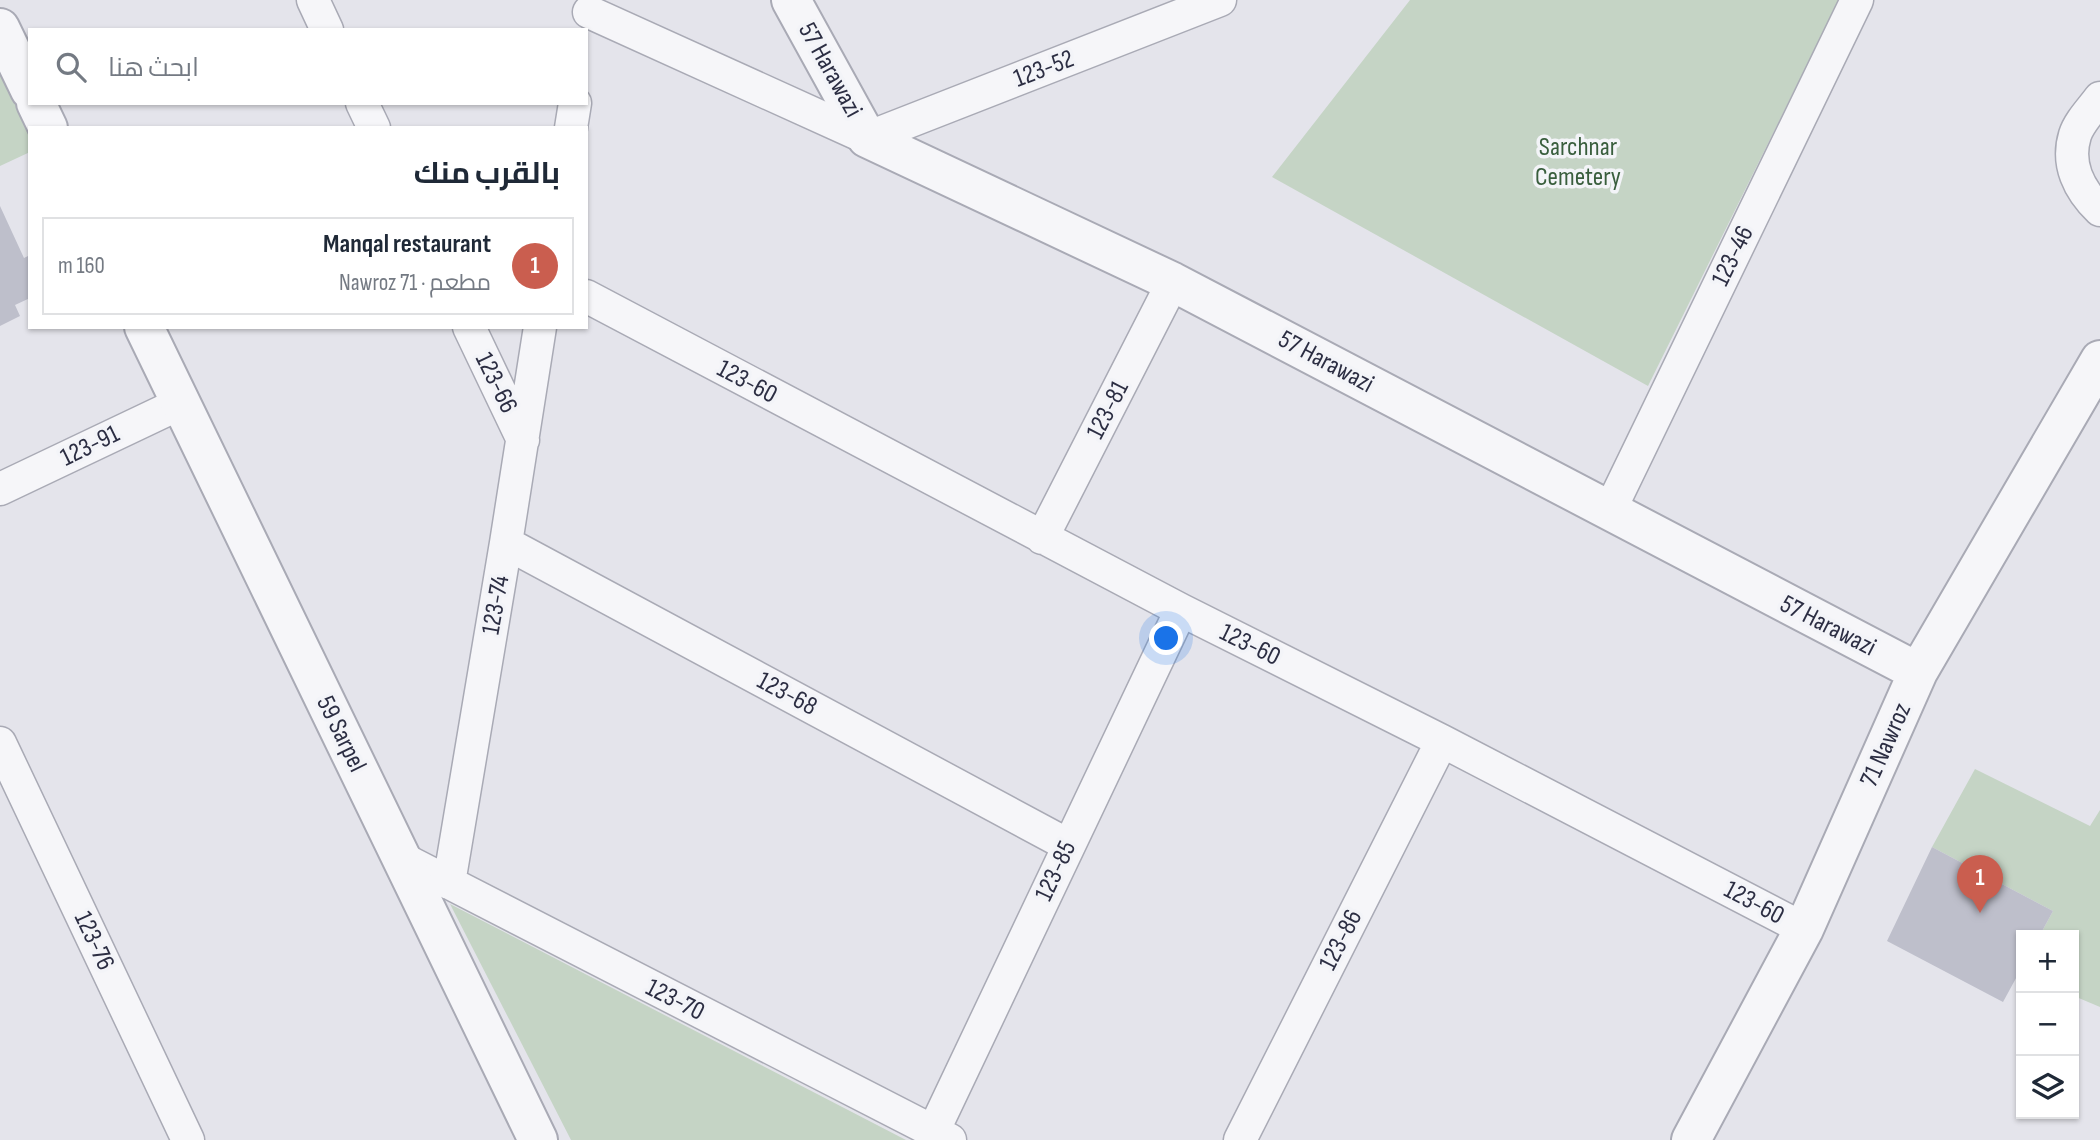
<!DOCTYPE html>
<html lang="ar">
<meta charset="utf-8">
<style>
:root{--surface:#fff;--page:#f6f6f7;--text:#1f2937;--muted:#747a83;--line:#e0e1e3;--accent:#ca5e4f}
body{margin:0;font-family:"Sofia Sans Condensed",Cairo,sans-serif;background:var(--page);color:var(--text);direction:rtl}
.controls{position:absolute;right:21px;bottom:21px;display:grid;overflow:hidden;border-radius:0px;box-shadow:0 2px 5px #0004}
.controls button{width:63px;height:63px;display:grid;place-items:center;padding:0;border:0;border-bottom:2px solid var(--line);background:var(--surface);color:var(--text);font:35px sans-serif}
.you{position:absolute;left:1167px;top:639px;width:24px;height:24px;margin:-18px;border:5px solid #fff;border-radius:50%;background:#1a73e8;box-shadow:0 0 0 10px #1a73e833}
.badge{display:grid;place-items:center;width:46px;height:46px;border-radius:50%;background:var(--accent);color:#fff;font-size:23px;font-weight:700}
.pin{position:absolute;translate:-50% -58px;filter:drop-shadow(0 2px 4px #0008)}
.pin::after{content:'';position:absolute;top:37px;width:24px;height:21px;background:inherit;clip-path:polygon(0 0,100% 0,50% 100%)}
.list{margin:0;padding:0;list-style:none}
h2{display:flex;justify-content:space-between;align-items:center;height:91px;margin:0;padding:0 28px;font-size:30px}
h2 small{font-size:23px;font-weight:400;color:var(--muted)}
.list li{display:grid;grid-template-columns:46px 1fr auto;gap:21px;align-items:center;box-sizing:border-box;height:98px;margin:0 14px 14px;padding:0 14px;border:2px solid var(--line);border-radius:0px}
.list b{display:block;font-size:26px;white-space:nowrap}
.list p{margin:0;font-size:23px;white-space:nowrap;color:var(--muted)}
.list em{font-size:23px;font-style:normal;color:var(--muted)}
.icon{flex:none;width:38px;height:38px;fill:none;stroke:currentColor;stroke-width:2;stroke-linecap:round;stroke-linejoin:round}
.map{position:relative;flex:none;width:2100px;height:1140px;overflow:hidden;direction:ltr}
.search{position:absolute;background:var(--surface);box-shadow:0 2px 5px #0004;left:28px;top:28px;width:560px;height:77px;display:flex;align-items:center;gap:18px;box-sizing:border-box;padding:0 24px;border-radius:0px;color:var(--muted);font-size:26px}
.panel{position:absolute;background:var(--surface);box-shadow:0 2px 5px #0004;left:28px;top:126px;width:560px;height:203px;border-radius:0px;direction:rtl}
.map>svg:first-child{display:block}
</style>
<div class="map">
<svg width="2100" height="1140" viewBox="0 0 2100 1140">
<rect width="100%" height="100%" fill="#e4e4eb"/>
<path fill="#c5d4c5" d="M1410,0h429l-191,386 -376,-209z
M0,66l30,64v22l-30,14z
M1975,769l115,57 10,-16v197l-26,-11v-61h-34l13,-24 -121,-64z
M450,904l456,236h-335z"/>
<path fill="#bebfcb" d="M0,206l24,52 6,-3v43l-15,7 5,11 -20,10z
M1932,847l121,64 -13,24h-19v34l-18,33 -116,-61z"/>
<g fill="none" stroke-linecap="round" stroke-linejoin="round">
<defs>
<path id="minor" d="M313,0l14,30
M589,12l278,126 353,-138
M2100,98c-8,11 -21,24 -25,37 -9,29 4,55 25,75
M362,103l12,25
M571,128l4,-25
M586,296l595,314 261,131 362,188
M469,327l54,113
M0,489l181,-86
M1609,512l248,-512
M1042,538l131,-256
M506,543l562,302
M0,743l188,397
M401,858l549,282
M449,883l57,-340 34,-216
M933,1132l248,-522
M1240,1140l202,-399"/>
<path id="tertiary" d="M791,0l76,138 306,144 745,390
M0,28l30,62
M36,103l12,25
M144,327l394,813
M1691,1140l113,-211 114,-257 182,-312"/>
</defs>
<use href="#minor" stroke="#a9aab5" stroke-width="35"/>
<use href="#tertiary" stroke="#a9aab5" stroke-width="42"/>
<use href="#minor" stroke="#f6f6f9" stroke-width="32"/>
<use href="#tertiary" stroke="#f6f6f9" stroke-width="38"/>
</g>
<g text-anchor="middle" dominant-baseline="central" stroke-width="7" stroke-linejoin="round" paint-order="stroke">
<g font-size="26" fill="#2c2e43" stroke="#f3f4f8">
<text transform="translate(1044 69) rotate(-21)">123-52</text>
<text transform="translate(830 70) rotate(61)">57 Harawazi</text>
<text transform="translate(1733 256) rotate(-64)">123-46</text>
<text transform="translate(1326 362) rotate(28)">57 Harawazi</text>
<text transform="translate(747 382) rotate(28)">123-60</text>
<text transform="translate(496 383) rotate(64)">123-66</text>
<text transform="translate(1108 410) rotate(-63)">123-81</text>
<text transform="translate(90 446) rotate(-26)">123-91</text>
<text transform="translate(496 605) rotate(-80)">123-74</text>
<text transform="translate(1828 626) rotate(27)">57 Harawazi</text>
<text transform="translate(1250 645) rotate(26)">123-60</text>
<text transform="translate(787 694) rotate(28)">123-68</text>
<text transform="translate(341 734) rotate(64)">59 Sarpel</text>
<text transform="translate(1886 745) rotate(-66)">71 Nawroz</text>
<text transform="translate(1056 871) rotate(-65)">123-85</text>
<text transform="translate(1754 903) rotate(28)">123-60</text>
<text transform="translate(1341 940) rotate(-63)">123-86</text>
<text transform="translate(94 941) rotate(65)">123-76</text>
<text transform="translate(675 1000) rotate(27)">123-70</text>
</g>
<g font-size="26" fill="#395e3d" stroke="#f3f4f8">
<text x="1578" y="147">Sarchnar<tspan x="1578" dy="30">Cemetery</tspan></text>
</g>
</g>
</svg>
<div class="controls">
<button>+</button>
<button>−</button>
<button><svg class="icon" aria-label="layers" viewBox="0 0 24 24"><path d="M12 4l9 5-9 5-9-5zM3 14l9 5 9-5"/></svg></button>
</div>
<div class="you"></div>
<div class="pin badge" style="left:1980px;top:913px">1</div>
<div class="search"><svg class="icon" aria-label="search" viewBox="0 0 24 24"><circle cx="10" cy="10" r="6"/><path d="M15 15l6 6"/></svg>ابحث هنا</div>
<section class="panel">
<h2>بالقرب منك<small></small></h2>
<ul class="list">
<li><span class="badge">1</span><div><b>Manqal restaurant</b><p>مطعم · 71 Nawroz</p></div><em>160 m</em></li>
</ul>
</section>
</div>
